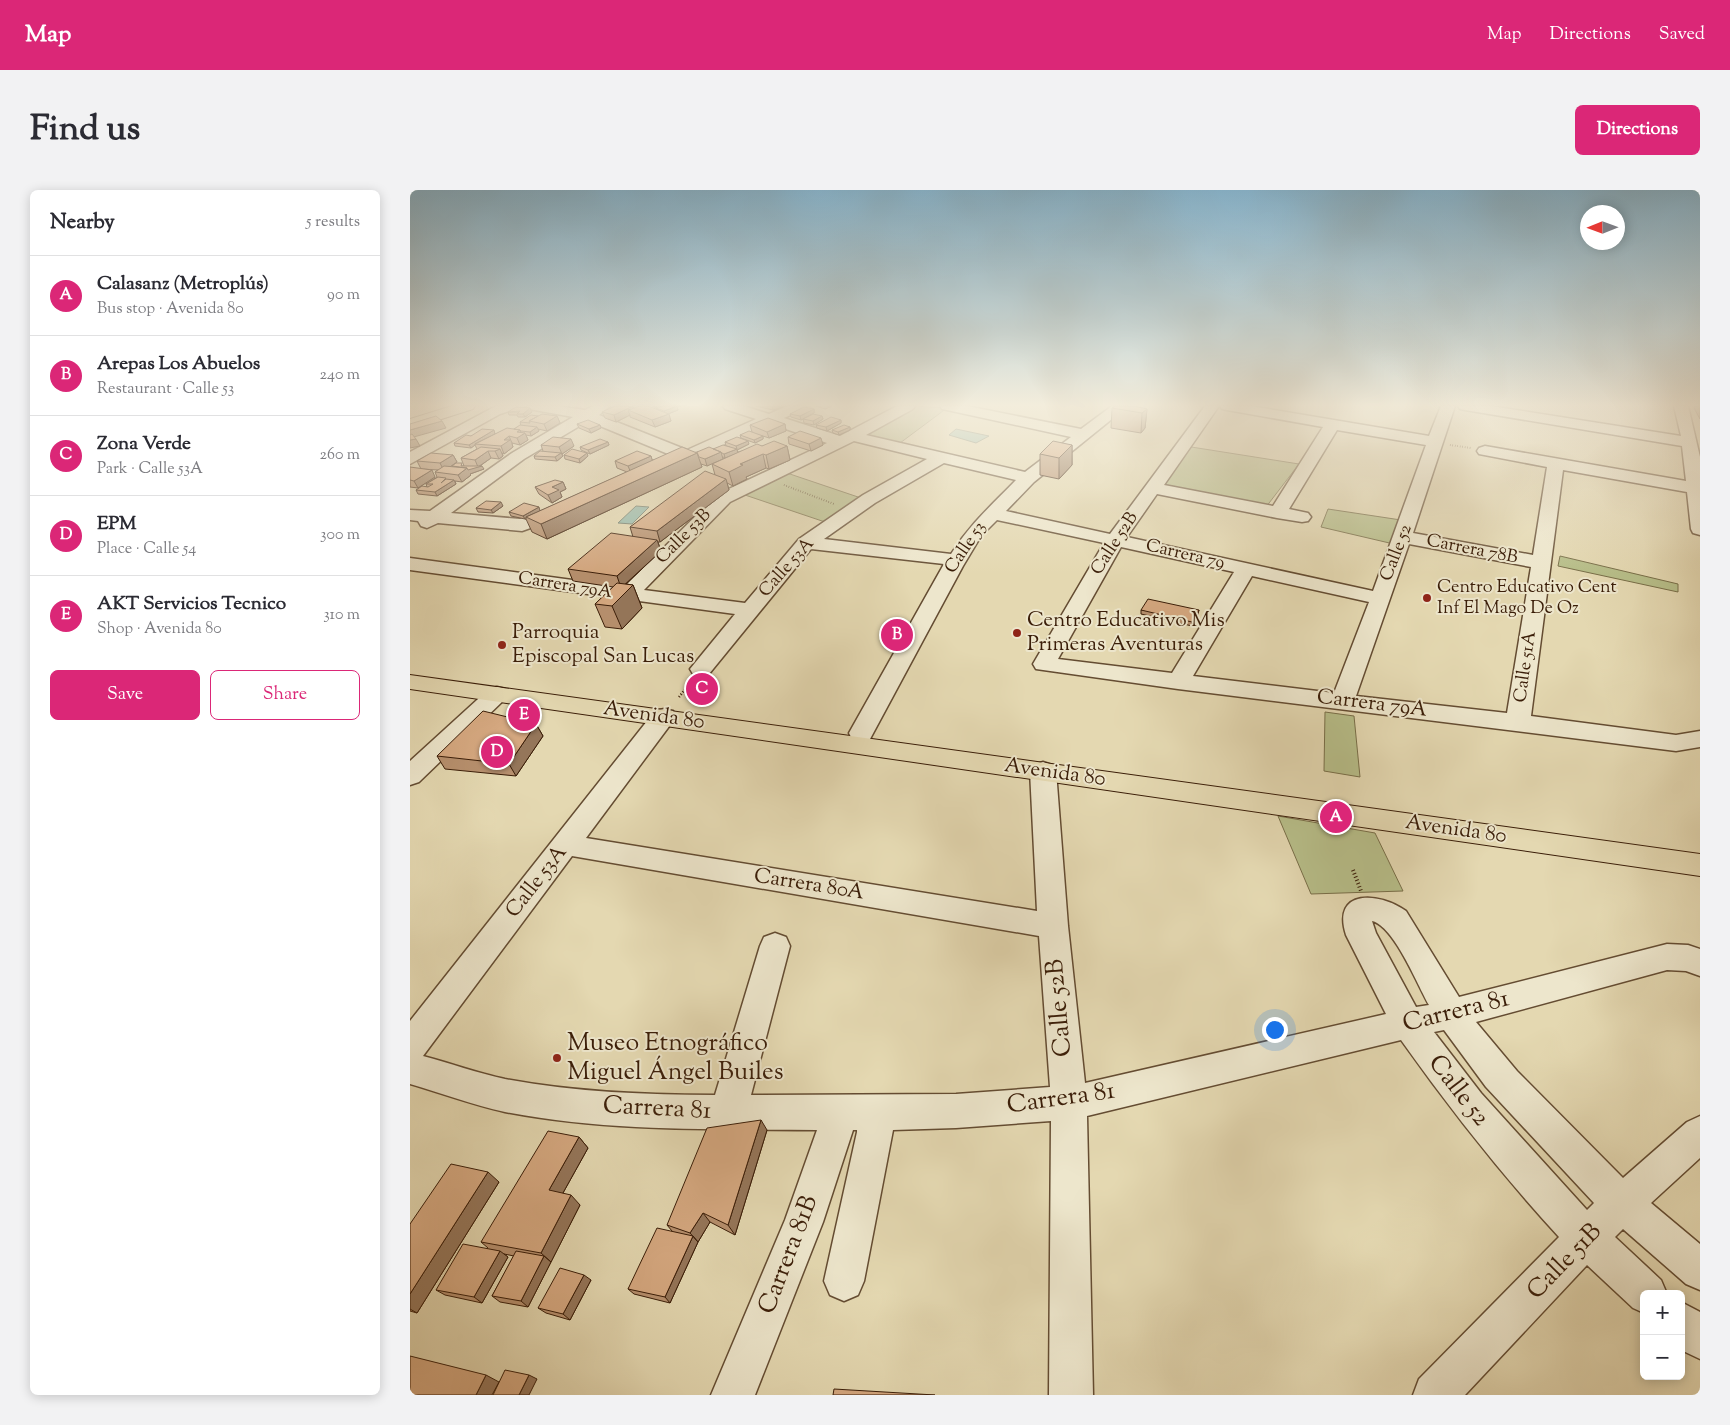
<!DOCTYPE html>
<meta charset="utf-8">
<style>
:root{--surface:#fff;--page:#f2f2f3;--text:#2b2b33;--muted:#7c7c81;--line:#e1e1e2;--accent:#db2777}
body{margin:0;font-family:"Sorts Mill Goudy",serif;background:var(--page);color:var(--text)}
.controls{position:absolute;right:15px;bottom:15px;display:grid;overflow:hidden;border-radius:8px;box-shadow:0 2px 12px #0003}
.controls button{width:45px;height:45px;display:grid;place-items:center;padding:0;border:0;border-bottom:1px solid var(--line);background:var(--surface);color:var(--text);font:25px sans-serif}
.compass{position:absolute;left:1170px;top:15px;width:45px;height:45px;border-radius:50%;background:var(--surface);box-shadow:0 2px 12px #0003;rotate:269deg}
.you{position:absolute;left:864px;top:839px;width:18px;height:18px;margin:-12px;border:4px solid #fff;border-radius:50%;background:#1a73e8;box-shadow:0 0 0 8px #1a73e833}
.badge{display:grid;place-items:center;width:32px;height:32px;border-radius:50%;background:var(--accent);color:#fff;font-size:16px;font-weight:700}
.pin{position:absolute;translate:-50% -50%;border:2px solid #fff;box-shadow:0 1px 5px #0006}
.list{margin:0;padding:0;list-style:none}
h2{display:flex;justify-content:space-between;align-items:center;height:65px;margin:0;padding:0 20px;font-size:21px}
h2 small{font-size:16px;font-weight:400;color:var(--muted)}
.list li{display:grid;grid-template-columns:32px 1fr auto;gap:15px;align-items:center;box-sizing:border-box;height:80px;padding:0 20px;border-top:1px solid var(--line)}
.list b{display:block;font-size:19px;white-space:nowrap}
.list p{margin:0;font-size:16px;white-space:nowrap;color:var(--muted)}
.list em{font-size:16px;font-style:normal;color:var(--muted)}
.actions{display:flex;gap:10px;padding:15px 20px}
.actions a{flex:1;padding:11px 0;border:1px solid var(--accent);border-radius:8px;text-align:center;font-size:18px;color:var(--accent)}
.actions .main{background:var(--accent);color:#fff}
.map{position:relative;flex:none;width:1290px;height:1205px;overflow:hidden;border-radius:8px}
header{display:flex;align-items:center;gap:30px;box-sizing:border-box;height:70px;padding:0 25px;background:var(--accent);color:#fff}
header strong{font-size:24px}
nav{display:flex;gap:28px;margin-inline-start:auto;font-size:18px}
.intro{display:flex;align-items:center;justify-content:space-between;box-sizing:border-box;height:120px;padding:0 30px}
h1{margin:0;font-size:35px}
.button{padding:12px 22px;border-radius:8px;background:var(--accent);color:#fff;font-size:18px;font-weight:700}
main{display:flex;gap:30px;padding:0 30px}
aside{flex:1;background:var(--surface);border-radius:8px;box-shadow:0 2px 12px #0003}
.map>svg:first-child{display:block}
</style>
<header>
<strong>Map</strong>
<nav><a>Map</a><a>Directions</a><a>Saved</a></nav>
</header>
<div class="intro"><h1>Find us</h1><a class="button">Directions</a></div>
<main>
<aside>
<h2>Nearby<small>5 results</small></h2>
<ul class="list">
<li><span class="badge">A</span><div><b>Calasanz (Metroplús)</b><p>Bus stop · Avenida 80</p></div><em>90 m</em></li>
<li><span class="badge">B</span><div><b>Arepas Los Abuelos</b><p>Restaurant · Calle 53</p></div><em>240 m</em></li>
<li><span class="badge">C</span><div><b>Zona Verde</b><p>Park · Calle 53A</p></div><em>260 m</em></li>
<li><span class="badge">D</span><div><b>EPM</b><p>Place · Calle 54</p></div><em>300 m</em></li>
<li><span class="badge">E</span><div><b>AKT Servicios Tecnico</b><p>Shop · Avenida 80</p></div><em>310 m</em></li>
</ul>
<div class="actions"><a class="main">Save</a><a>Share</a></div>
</aside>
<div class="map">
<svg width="1290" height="1205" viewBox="0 0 1290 1205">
<rect width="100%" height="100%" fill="#e4d8b1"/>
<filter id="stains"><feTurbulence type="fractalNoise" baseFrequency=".004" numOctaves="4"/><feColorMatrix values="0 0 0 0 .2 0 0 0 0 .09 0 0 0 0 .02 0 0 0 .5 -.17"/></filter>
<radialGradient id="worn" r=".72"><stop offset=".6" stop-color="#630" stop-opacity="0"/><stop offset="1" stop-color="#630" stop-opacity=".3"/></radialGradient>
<path fill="#b7be89" stroke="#786e48" d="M503,216l34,2 -51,38 -42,-11z
M775,256l114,18 -33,43 -107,-19z
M374,282l80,27 -39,23 -83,-28z
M918,319l73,11 -3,25 -77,-18z
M1150,366l118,28v8l-120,-26z
M915,522l29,4 6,61 -36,-6z
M868,626l97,17 28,58 -92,3z"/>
<path fill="#95baab" stroke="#717b6a" d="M546,239l33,7 -13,7 -27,-8z
M226,316l13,1 -17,17 -14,-1z"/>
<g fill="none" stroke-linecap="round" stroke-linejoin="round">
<defs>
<path id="minor" d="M86,216h21l-2,3 -15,5 -90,50v-12z
M117,216h31l27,4 8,-4h17l-11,9 88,35 69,-31 -31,-10 -2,-3h21l25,8 18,-8h19l-2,3 -20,9 56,18 57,-30h18l-2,3 -47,26 159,37 46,-35 -124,-27 -5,-1 -2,-3h27l114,23 31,-23h16l-94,76 -28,29 104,23 95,-128h14l-55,79 109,21 50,-79 -96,-17 -5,-1 -2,-3h31l178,30 12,-30h14l-42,127 120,22 14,-88 -68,-13 -2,-3 2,-3 6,-2 201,35 -4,-35 -217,-36 -5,-1 -2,-3h33l190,30 -7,-30h14l12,51v78l-7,-2 -2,-4 -4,-37 -124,-22 -32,246 145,19 24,-4v16l-24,4 -498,-62 -142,-20 -3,-5 71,-121 -107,-23 -16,16 -18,30 -93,173 -9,2 -9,-2 -3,-6 95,-169 -133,-15 -102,125 -8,2 -8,-2 -3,-5 45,-55 -325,-44v-12l214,29 94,-93 109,-51 -56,-19 -108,47 -6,-1 -2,-4 2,-4 16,-6 -85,-35 -64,38 -73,54 69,6 41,-13 6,1 3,4 -3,4 -45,16 -84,-8 -11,5 -6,-2 -3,-5 -8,-1v-10l20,1 82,-58 61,-36 -44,-8zM927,240l89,15 -53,146 -246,-54 30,-43 120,24 25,4 6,-1 3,-4 -3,-4 -19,-4zM444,251l73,18 -64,36 -64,44 -54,64 -101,-13 86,-88zM534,273l72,17c-25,26 -45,43 -65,74l-127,-15 51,-36zM999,354l122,23 -24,146 -151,-17zM711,357l113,25 -62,101 -114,-14zM842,386l117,26 -35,91 -141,-17z
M87,497l8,2 4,5 -4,5 -86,83 -9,3v-24l79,-72z
M254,519l9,2 3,6 -90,121 451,73 -7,-140 4,-6 9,-3 9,3 4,6 12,155 17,157 301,-69 -40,-79c-15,-47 34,-43 60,-24l53,86 208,-53 21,1 12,4v27l-14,-5 -19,-1 -191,52 41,49 106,107 64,-56 13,-6v42l-49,45 49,41v46l-14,-6 -63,-55 -8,8 46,43 6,14h-23v19l-11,-5 -46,-43 -122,130h-52l6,-16 140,-142c-57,-62 -109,-128 -158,-197l-314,76 6,279h-44l2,-274 -95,7 -63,2 -29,151 -6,14 -14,6 -14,-6 -6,-14 33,-149v-2h-4l-30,92 -68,173h-44l74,-175 32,-90c-104,-1 -209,2 -312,-18 -32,-7 -64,-19 -95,-28v-63l245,-310zM162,666l467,80 11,151 -94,7 -205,1 39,-149 -4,-9 -11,-4 -11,4 -4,9 -45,149c-69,0 -141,-3 -210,-16 -28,-6 -55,-16 -82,-23zM962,731c22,5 45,63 57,84l-13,2 -40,-74zM1034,840l42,57 108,116 -7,7 -106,-117 -47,-61z
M1271,1112l19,10v47l-19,-9z"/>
<path id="major" d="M0,485l1290,179v22l-1290,-187z"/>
<path id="highway" d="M42,216h23l-2,3 -63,20v-10z"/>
</defs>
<use href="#minor" stroke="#644c32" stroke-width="3"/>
<use href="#major" stroke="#3a1d08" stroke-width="2"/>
<use href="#highway" stroke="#3a1d08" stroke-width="2"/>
<path stroke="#3a1d08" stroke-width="2" stroke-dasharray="0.5 2" stroke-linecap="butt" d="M1040,255l21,3
M374,295l50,19"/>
<path stroke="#3a1d08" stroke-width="2.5" stroke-dasharray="1 2" stroke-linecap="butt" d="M269,507l12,-15"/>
<path stroke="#3a1d08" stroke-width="4" stroke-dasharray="1 2.5" stroke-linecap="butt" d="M943,680l8,21"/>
<use href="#minor" fill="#ede6cc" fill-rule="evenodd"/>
<use href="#major" fill="#e4d8b1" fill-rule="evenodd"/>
<use href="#highway" fill="#e4d8b1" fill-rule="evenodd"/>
</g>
<path fill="#b7906e" stroke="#3a1d08" d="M243,216h28l-4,1 1,3 -10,4 3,7 -16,6 -25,-10v-2l-14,7 -11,-4 -3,-6 55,-3 -1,-1 -2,-1z
M346,216h29l-12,4z
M406,216h16l-7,3z
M1285,216h5v13l-6,-11z
M702,218l35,1 -2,19 -4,5 -30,-5z
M404,219v4l-13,7 -10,-3 -1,-3z
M98,222h24l-7,5h-7l-1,-2h-8z
M128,226h19l3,7 -13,8 -9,-2 1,2 -8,5 -5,-1 2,5 -8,5 -8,-2v1l1,3 -9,7 -2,-1 1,3 -4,3 -8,-1 -11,8 4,3 -14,5 1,1 -9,7 -7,-1 1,3 -19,12 -19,-2 -2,-4 11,-3 -1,-3 11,-7 -2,-5 3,-2 -17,-1 -4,-8 36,-6 4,7 -7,4h14l-3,-8 16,-9 -2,-4 -4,3 -16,-2 -1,-3 17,-7 24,-2 19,-5 7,-3 -1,-4z
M412,226l1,3 -9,6 -10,-2 -1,-4z
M431,230v3l-14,8 -10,-3 -1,-3z
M167,234l23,1 1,3 -10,5 -12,-5z
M375,234l1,7 -17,7 -6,-2v3l-8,4 -14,-5 -1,-3 12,-3 -2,-7z
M440,237v3l-11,5 -6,-2 -1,-3z
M378,247l35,8 -12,6 -22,-7z
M198,252l1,3 -19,9 -9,-4 -1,-3z
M315,252l24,2 -12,6 1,2 24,-6h25l3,14 -21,9 -3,-1 -20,9 1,2 -14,7 -6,-3 2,7 -69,52h-2l3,9 -35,33 7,1 9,23 -20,21 -17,-2 -10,-23 18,-17 -40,-6 -5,-12 65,-32 -3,-10 85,-52 -3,-11 13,-6 -2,-1 -16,9 -6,-2 1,3 -155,72 -15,-7 -6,-13h-1l-14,-3 -2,-4 31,-1 87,-39 -10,-4 -2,-7 36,-5 1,4 45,-8 16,-3 17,-2 -4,-1z
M131,255l33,1 -12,8 1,2 -6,5 -22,-2 -1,-3 9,-5z
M662,255v20l-13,14 -19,-4v-21z
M154,265l24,1 -8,7 -15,-4z
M0,277l25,10 -17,11 -8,-1z
M153,292l3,7 -6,3 2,5 -10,6 -13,-9 -4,-7z
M93,316l-10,7 -15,-1 -2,-4z
M731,420l57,4 -6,12 -51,-12z
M126,534l7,12 -27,40 -71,-7 -8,-13z
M357,940l-32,105 -25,-13 -12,20 -28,61 -36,-9 -6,-5 44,-58 -5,-6z
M169,947l9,11 -25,45 17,12 -52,102 -28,-5 -8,-6 22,-40 -10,-2 4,3 -26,46 -37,-8 -9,-5 52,-42 -7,-6z
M89,992l-82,131 -7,-2v-87z
M181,1090l-21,40 -24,-7 -8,-5z"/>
<path fill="#95765a" stroke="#3a1d08" d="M223,216l3,6 -8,-2 2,5 -14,7 -2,-7z
M266,216h5l-4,1 1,3 -13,5 -1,-4 12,-4z
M362,216h13l-12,4z
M415,216h7l-7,3z
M120,218l2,4 -7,5 -2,-3z
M404,219v4l-13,7 -1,-4z
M737,219l-2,19 -4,5 1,-20z
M259,224l2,7 -16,6 -3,-7z
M147,226l3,7 -13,8 -3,-7z
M412,226l1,3 -9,6 -1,-4z
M431,230v3l-14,8 -1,-4z
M32,231l4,7 -36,10v-8z
M375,234l1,7 -17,7 -2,-6z
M190,235l1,3 -10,5 -2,-4z
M127,237l2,4 -8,5 -1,-4z
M440,237v3l-11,5 -1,-3z
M84,240l1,4 -20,10v1l-4,3 -2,-3z
M110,240l2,5 3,-2 3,7 -8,5 -3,-7v-6z
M99,246l3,7v1l1,3 -9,7 -3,-8 3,-6z
M353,246v3l-8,4 -1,-3z
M411,248l2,7 -12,6 -2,-7z
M6,249l4,7 -10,2v-8z
M161,249l3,7 -12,8 -3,-7z
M338,251l1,3 -12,6 1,3 -13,5 -1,-4 13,-5 -1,-3z
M198,252l1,3 -19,9 -2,-4z
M662,255v20l-13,14v-21z
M377,256l3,14 -21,9 -3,-14z
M90,259l3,7 -4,3 -4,-8z
M78,261l3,7 -13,9 -3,-7z
M311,262l2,7 -16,7 -2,-7z
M151,263l2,3 -6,5 -2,-4z
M177,263l1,3 -8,7 -1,-4z
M287,263l5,14 -155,72 -6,-15z
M353,264l3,14 -20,9 1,2 -14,7 -4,-14 11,-8z
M43,265l4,7 -13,9 -4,-8z
M241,266l2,7 -22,10 -3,-7z
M72,276l2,3 -14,5 1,1 -9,7 -4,-7 9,-7z
M22,280l3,7 -17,11 -4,-7z
M316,289l3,11 -69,52 -3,-11z
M44,290l2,4 -19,12 -2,-4z
M153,292l3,7 -6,3 2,5 -10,6 -4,-8 4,-8z
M91,312l2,4 -10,7 -2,-3z
M129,317l1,4 -14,6v2h-1l-2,-3z
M247,350l4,11 -40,37 -4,-12z
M223,395l9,23 -20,21 -10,-23z
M789,420l-1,4 -6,12v-4z
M126,534l7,12 -27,40 -7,-12z
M351,930l6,10 -32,105 -7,-10z
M169,947l9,11 -29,52 -10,-10z
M78,982l11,10 -82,131 -7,-4v-15z
M161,1005l9,10 -29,57 -10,-9z
M293,1023l7,9 -12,20 -8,-9z
M283,1046l5,6 -28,61 -5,-6z
M90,1061l8,6 -26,46 -8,-6z
M134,1066l7,6 -23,45 -7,-6z
M174,1085l7,5 -21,40 -7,-6z
M76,1185l13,7 -7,13h-16z
M119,1185l8,4 -8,16h-10z"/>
<path fill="#d5a880" stroke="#3a1d08" d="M205,216h18l-19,9 -12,-3z
M230,216h8l21,8 -17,6 -24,-10z
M253,216h14l-13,5 -8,-3z
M705,216h19l13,3 -5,4 -30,-5z
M106,217l14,1 -7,6h-6l3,-3 -12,1z
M394,217l10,2 -14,7 -10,-2z
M132,224l15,2 -13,8 -15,-3z
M403,224l9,2 -9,5 -10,-2z
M121,225l7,1 -9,5 1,2 -10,-1z
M26,226l6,5 -32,9v-6z
M421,227l10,3 -15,7 -10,-2z
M358,228l17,6 -18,8 -17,-7z
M178,230l12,5 -11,4 -12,-5z
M110,235l17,2 -7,5 -9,-1 -1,-1 -6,-1z
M434,235l6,2 -12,5 -6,-2z
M97,238l13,2 -3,2 8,1 -8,5 -8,-2 -5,4h6l-9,6 -26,-2z
M72,239l12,1 -25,15 -15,-2 12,-8 5,1z
M339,241l14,5 -9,4 -14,-5z
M390,241l21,7 -12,6 -21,-7z
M2,244l4,5 -6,1v-5z
M143,247l18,2 -12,8 -18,-2z
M327,247l11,4 -12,5 -11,-4z
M190,249l8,3 -20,8 -8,-3z
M364,251l13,5 -21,9 -3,-1 -23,10 3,1 -14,7 -17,-8 45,-20 5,2z
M643,251l19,4 -13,13 -19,-4z
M313,255l14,4 -13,5 -2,-1 -1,-1 -8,-3z
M71,257l19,2 -5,2h-7l-13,9 -14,-2z
M272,257l15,6 -156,71 -15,-7z
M299,257l12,5 -16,7 -6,-2 -2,-5z
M162,259l15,4 -8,6 -15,-4z
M130,261l21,2 -6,4 -21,-1z
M227,261l14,5 -23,10 -13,-5z
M21,263l22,2 -13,8 -23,-2z
M46,273h6l-1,3h21l-14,4 -1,-2 -15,-2z
M34,276l23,2 -9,7 -23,-3z
M0,277l22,3 -18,11 -4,-1z
M295,281l21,8 -69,52 -27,-4z
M28,287l8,1 -5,5 5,-4 8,1 -19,12 -19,-2 6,-4 6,1 5,-3h-7z
M145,290l8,2 -11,5 7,3 -11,5 -13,-8z
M76,311l15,1 -10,8 -15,-2z
M114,313l15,4 -16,9 -14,-4z
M201,343l46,7 -40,36 -49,-7z
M207,393l16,2 -21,21 -17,-2z
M738,409l51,11 -7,12 -51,-12z
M73,521l53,13 -27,40 -72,-8z
M351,930l-33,105 -25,-12 -13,20 -23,-8 40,-97z
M138,941l31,6 -30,53 22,5 -30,58 -60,-11z
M41,974l37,8 -78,122v-70z
M247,1038l36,8 -28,61 -37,-8z
M53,1054l37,7 -26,46 -38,-7z
M106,1061l28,5 -23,45 -29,-5z
M150,1078l24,7 -21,39 -25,-6z
M0,1166l76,19 -10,20h-66z
M95,1180l24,5 -10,20h-26z
M424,1199l101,6h-102z"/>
<linearGradient id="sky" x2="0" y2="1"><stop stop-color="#87b6d0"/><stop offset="0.56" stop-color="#f3eddc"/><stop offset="1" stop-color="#f3eddc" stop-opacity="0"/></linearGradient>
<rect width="1290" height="384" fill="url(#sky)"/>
<g fill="#8f2418" stroke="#ede6cc" stroke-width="2">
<circle cx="1017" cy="408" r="5"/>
<circle cx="607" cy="443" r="5"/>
<circle cx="92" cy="455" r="5"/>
<circle cx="147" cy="868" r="5"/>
</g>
<g text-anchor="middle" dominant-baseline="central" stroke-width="4" stroke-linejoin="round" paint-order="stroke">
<g font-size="18" fill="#3a1d08" stroke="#ede6cc">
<text transform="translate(274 347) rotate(-45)">Calle 53B</text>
<text transform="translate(705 354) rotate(-57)">Calle 52B</text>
<text transform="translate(556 358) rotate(-56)">Calle 53</text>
<text transform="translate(1062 360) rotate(11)">Carrera 78B</text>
<text transform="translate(987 363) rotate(-69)">Calle 52</text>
<text transform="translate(775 365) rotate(13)">Carrera 79</text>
<text transform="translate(377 378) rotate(-48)">Calle 53A</text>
<text transform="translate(155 396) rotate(9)">Carrera 79A</text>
<text transform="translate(1116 477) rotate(-82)">Calle 51A</text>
</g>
<g font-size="18" fill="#3a1d08" stroke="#ede6cc" text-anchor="start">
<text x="1027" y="398">Centro Educativo Cent<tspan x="1027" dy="21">Inf El Mago De Oz</tspan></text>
</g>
<g font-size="21" fill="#3a1d08" stroke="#ede6cc" text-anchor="start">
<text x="617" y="431">Centro Educativo Mis<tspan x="617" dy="24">Primeras Aventuras</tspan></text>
<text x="102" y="443">Parroquia<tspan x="102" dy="24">Episcopal San Lucas</tspan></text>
</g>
<g font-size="21" fill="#3a1d08" stroke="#ede6cc">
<text transform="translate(962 514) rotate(7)">Carrera 79A</text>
<text transform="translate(244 526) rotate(8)">Avenida 80</text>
<text transform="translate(645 583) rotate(8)">Avenida 80</text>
<text transform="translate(1046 640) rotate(8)">Avenida 80</text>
<text transform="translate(127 692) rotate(-52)">Calle 53A</text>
<text transform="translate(399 695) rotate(9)">Carrera 80A</text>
</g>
<g font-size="25" fill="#3a1d08" stroke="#ede6cc">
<text transform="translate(650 818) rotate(-95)">Calle 52B</text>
<text transform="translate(1046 822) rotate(-14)">Carrera 81</text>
<text transform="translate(1048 901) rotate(52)">Calle 52</text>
<text transform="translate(651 909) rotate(-8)">Carrera 81</text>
<text transform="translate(247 919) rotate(3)">Carrera 81</text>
<text transform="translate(379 1065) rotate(-69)">Carrera 81B</text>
<text transform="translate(1155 1072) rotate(-46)">Calle 51B</text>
</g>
<g font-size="25" fill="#3a1d08" stroke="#ede6cc" text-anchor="start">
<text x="157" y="854">Museo Etnográfico<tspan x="157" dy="29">Miguel Ángel Builes</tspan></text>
</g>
</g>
<rect width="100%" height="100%" filter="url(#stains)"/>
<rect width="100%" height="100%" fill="url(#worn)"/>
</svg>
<div class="controls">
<button>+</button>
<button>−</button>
</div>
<svg class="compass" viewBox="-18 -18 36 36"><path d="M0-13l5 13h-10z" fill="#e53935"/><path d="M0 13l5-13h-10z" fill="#7c7c81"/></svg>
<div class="you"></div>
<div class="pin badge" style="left:926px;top:627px">A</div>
<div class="pin badge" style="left:487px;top:445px">B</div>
<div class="pin badge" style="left:292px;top:499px">C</div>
<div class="pin badge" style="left:87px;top:562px">D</div>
<div class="pin badge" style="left:114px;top:525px">E</div>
</div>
</main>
